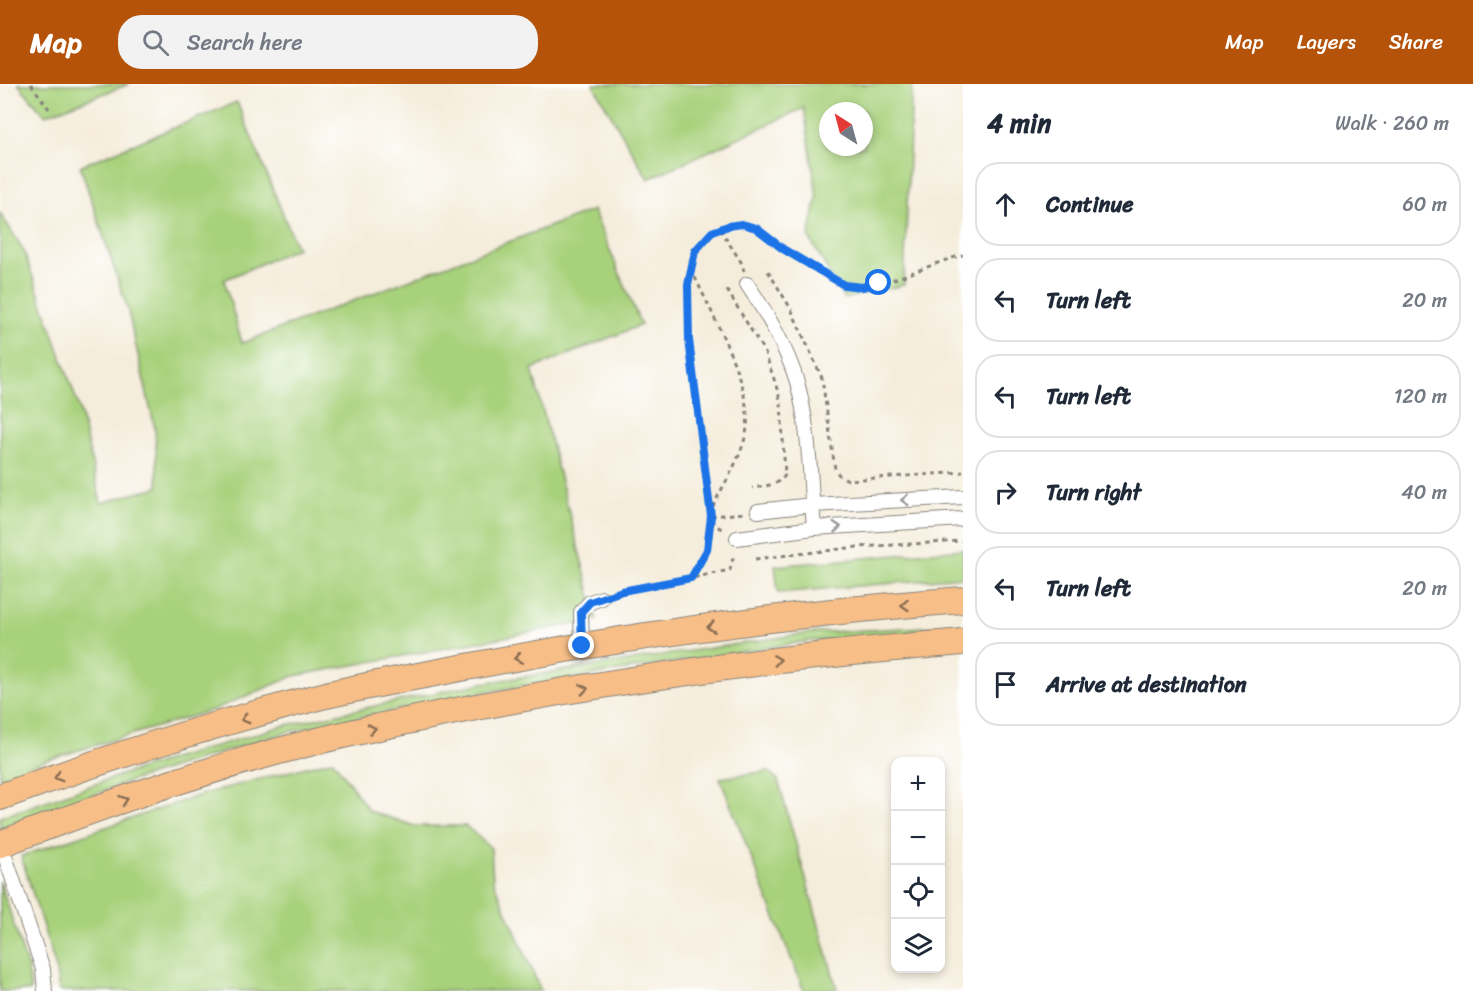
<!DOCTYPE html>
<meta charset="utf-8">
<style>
:root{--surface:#fff;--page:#f2f2f3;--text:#1f2937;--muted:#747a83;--line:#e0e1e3;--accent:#b45309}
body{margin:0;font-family:Sriracha,sans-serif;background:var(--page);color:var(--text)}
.controls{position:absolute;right:18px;bottom:18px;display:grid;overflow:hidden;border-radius:12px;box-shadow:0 3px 9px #0003}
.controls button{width:54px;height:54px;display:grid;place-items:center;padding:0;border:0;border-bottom:2px solid var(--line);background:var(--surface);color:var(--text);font:30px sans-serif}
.compass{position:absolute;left:819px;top:18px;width:54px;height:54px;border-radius:50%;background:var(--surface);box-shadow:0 3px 9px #0003;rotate:324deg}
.stop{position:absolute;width:18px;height:18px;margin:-14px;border:4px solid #1a73e8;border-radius:50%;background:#fff}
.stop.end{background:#1a73e8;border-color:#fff;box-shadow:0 2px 6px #0008}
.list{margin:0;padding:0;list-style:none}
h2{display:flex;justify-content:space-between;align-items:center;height:78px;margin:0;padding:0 24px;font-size:26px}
h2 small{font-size:20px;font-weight:400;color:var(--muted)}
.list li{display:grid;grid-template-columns:39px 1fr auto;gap:18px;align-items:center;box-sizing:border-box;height:84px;margin:0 12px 12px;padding:0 12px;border:2px solid var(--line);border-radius:24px}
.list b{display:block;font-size:22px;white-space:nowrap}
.list em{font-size:20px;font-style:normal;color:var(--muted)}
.icon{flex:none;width:33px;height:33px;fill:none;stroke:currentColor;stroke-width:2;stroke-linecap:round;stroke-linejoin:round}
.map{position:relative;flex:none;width:963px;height:907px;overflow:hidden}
header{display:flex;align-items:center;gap:36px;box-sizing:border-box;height:84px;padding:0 30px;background:var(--accent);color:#fff}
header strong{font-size:28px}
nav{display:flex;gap:33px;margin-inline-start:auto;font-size:21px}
.search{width:420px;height:54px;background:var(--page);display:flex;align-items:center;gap:15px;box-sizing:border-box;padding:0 21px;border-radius:24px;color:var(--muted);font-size:22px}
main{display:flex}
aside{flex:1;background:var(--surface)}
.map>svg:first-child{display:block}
</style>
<header>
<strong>Map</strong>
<div class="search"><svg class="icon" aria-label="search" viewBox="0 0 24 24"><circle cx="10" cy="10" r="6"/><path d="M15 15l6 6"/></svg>Search here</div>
<nav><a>Map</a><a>Layers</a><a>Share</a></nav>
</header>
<main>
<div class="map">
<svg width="963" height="907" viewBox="0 0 963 907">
<rect width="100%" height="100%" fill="#fff"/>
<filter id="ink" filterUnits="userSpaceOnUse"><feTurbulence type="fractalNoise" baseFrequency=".0167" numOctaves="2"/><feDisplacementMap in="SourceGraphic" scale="12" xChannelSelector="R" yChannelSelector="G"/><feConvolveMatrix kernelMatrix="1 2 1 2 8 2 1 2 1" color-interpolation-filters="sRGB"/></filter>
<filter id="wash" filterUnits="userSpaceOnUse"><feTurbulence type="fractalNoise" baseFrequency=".008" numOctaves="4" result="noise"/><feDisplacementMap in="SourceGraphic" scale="24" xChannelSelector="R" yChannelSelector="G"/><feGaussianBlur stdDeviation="1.35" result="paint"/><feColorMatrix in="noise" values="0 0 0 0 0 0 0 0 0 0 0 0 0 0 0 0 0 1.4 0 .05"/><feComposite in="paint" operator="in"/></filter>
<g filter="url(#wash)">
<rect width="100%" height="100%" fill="#f5eddb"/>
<path fill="#a8d17c" stroke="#62764c" stroke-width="1.5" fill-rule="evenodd" d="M18,0h112l-85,31z
M593,0h319l-8,201 -60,14 -35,-62 8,-40 -13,-89 -156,71zM828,27h36v36h-36z
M237,18l60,146 -73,32 18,63 351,-133 48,115 -109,44 65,251 -303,56 -81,34 -167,50 -46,18v-565l23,36 56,158 22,96 57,-16 -3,-58 -28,-122 -47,-141z
M963,465v28l-185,16 -3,-27z
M963,541v8l-153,8 -325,51 -198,40 -156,49 -131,48v-12l127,-44 155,-47 200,-43 326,-50z
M333,676l36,51 46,15h51l25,22 2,32 48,111h-482l-4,-26 -34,-109 182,-62z
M768,687l10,9 59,209 -33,2 -84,-213z
M0,797l28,88 3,22h-31z"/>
</g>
<g filter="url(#ink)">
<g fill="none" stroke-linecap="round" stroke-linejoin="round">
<defs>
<path id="street" d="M747,200c21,31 39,62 50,98 13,47 13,98 17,146
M758,427l54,-6 151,-8
M737,454l77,-10 149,-9
M582,562l-1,-34 9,-10 12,-4
M1,760l42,125 2,22"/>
<path id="highway" d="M0,713c107,-39 216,-74 326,-102 52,-12 104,-21 156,-31 159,-30 319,-52 481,-64
M0,760c117,-44 237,-86 360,-113 198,-44 401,-73 603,-89"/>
</defs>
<use href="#street" stroke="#88847c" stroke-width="16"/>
<use href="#highway" stroke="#88847c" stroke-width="28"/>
<path stroke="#88847c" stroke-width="3" stroke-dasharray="4.5 4.5" stroke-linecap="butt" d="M31,0l18,25
M720,145l21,33 3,9
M691,185c18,39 61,117 56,159 -4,28 -23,55 -35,80
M768,187l23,38 31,69 13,91 4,6 9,5 115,-8
M727,206l38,63 10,29 6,21 4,72c-6,11 -22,11 -33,13
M711,432l34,-3
M710,438l15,9
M755,475l103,-12 105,-6
M691,494c7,-13 17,-26 19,-41 9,-64 -57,-268 4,-305 30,-19 45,0 68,17 13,9 49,32 63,36 30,9 86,-23 118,-30
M615,510l115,-24 4,-16"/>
<use href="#street" stroke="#fff" stroke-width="14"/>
<use href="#highway" stroke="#f7be87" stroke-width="26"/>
</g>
<defs><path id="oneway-chevron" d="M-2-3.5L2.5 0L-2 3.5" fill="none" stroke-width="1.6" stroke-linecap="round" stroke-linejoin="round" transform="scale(1.5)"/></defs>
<g stroke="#999">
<use href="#oneway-chevron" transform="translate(905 416) rotate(177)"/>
<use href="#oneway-chevron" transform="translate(837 443) rotate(-4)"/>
</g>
<g stroke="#8a6d52">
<use href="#oneway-chevron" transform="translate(905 521) rotate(176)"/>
<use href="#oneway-chevron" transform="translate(711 543) rotate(173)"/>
<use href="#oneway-chevron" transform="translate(518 574) rotate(170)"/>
<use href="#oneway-chevron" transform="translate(777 576) rotate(-8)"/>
<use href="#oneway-chevron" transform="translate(584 605) rotate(-8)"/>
<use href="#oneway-chevron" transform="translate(245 635) rotate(164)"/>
<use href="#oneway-chevron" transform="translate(372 645) rotate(-11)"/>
<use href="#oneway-chevron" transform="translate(58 693) rotate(162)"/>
<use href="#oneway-chevron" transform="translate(124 716) rotate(-19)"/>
</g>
</g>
<g fill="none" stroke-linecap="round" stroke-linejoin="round" filter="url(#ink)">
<path stroke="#1a73e8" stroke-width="8" d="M582,562l-1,-34 9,-10 32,-11 69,-13 16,-28 4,-34 -22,-176 -1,-55 7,-34 17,-19 16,-6 14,-2 14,4 27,21 61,36 18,2 17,-4"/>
</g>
</svg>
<div class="controls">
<button>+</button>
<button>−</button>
<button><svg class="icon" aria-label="locate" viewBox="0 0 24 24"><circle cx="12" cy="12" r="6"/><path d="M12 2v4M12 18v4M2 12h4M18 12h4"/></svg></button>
<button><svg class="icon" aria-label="layers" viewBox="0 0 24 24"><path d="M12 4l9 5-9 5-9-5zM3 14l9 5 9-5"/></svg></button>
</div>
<svg class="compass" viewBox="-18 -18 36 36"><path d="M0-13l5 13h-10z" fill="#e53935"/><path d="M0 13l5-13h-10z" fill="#747a83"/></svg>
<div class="stop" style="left:879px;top:199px"></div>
<div class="stop end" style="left:582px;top:562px"></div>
</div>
<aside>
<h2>4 min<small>Walk · 260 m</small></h2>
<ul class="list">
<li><svg class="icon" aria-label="ahead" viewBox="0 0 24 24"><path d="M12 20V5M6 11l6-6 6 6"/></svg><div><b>Continue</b></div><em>60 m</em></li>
<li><svg class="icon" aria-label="left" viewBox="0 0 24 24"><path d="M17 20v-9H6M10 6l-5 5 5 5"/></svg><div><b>Turn left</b></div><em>20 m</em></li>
<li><svg class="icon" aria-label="left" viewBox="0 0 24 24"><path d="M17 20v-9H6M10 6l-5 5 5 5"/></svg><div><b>Turn left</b></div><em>120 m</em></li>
<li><svg class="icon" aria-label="right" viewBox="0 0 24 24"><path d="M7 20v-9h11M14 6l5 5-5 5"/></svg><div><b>Turn right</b></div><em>40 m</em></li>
<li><svg class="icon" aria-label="left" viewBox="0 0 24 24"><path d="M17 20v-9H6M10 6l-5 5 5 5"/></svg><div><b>Turn left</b></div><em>20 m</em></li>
<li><svg class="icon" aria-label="arrive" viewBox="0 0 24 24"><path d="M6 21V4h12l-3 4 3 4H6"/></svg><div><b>Arrive at destination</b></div></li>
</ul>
</aside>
</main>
